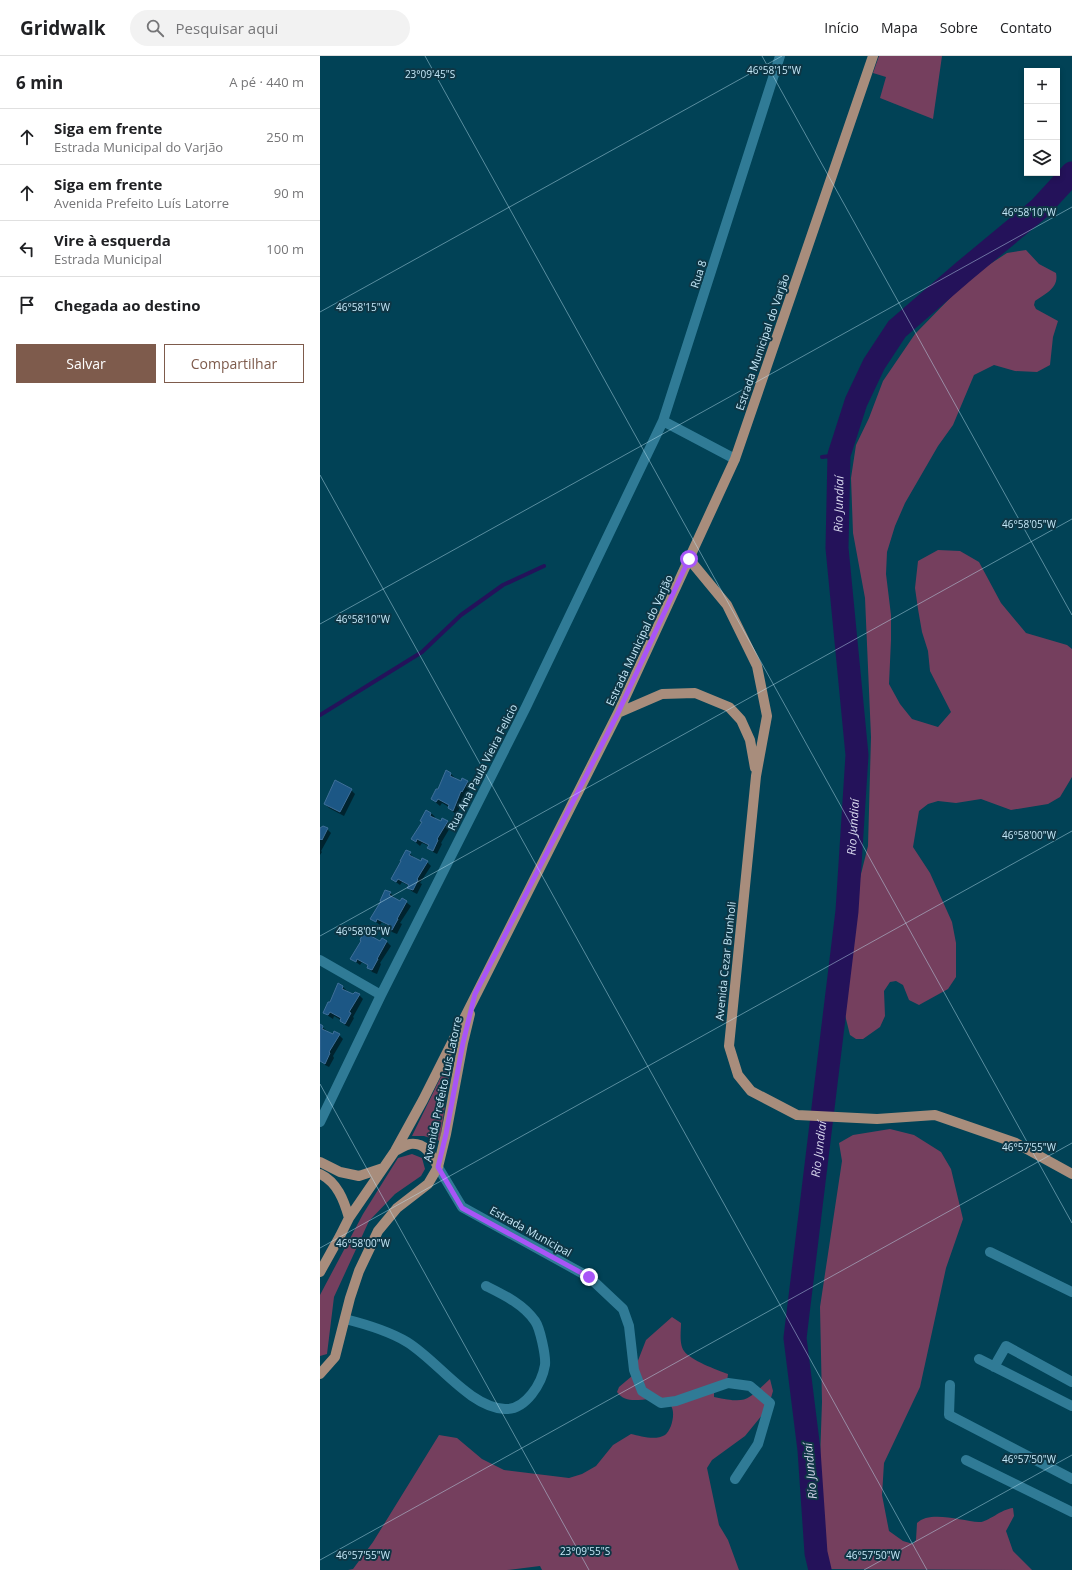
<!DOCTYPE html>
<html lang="pt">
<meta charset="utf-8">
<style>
:root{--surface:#fff;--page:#f2f2f2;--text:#202124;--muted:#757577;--line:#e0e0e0;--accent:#7e5b4c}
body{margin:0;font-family:"Open Sans",sans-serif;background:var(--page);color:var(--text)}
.controls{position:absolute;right:12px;top:12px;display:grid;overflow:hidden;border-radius:0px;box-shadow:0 2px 6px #0003}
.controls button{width:36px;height:36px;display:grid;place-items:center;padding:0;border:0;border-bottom:1px solid var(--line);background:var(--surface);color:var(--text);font:20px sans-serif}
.stop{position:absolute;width:12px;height:12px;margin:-9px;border:3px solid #a855f7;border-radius:50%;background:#fff}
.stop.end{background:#a855f7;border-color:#fff;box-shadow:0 1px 4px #0008}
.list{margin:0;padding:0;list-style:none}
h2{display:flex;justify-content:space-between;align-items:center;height:52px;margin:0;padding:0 16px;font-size:17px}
h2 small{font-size:13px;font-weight:400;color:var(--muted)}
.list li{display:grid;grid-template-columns:26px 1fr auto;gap:12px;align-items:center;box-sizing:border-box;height:56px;padding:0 16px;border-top:1px solid var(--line)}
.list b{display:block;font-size:15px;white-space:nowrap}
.list p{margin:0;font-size:13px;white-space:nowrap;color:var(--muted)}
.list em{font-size:13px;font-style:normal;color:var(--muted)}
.actions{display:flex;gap:8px;padding:12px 16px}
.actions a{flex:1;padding:9px 0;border:1px solid var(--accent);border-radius:0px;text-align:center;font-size:14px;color:var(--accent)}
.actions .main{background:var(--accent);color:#fff}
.icon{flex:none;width:22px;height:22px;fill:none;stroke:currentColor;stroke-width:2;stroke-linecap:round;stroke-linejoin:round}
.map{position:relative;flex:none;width:752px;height:1514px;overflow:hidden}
header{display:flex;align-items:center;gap:24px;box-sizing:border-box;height:56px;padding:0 20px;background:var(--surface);border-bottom:1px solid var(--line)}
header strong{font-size:19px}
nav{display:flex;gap:22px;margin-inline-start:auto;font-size:14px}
.search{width:280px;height:36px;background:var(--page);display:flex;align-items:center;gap:10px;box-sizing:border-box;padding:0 14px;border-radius:22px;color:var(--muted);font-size:15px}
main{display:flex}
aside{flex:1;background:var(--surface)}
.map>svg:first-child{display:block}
</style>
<header>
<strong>Gridwalk</strong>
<div class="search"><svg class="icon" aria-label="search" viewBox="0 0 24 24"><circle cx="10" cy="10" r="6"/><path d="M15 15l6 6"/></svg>Pesquisar aqui</div>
<nav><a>Início</a><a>Mapa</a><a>Sobre</a><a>Contato</a></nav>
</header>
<main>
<aside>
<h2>6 min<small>A pé · 440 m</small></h2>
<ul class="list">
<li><svg class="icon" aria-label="ahead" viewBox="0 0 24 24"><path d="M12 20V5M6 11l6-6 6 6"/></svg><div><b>Siga em frente</b><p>Estrada Municipal do Varjão</p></div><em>250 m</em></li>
<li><svg class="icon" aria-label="ahead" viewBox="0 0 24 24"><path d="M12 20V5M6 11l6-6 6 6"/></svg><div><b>Siga em frente</b><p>Avenida Prefeito Luís Latorre</p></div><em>90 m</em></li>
<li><svg class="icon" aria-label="left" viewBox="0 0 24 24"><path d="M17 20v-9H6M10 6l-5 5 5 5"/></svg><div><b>Vire à esquerda</b><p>Estrada Municipal</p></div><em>100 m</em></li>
<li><svg class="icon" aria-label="arrive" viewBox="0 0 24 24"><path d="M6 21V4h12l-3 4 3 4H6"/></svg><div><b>Chegada ao destino</b></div></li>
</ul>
<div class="actions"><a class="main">Salvar</a><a>Compartilhar</a></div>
</aside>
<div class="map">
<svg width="752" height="1514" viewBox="0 0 752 1514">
<rect width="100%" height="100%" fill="#014256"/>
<path fill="#753f5e" d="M559,0h63l-9,63 -53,-21 6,-21 -13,-4z
M706,194l13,14 17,9c3,15 -10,20 -21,28l-1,4 2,4 22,12 -5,16 -3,28 -13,7 -22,-1 -21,-6 -20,10 -21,50 -15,21 -33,57 -10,23 -8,26 -1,22 5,41v25l-2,44 11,20 12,15 26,8 13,-15 -21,-41 -2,-20 -6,-19 -4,-23 -3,-21 3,-27 20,-11 22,1 19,11 22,41 25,30 41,12 5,4v128l-12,20 -12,7 -37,6 -30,-11 -25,4 -18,-2 -10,3 -9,7 -6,36 17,26 22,49 4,21v34l-8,12 -29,16 -10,-5 -6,-15 -7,-4 -6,1 -6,9 1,25 -5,11 -17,12h-7l-6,-4 -6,-24 -2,-61 26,-104 3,-109 -6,-139 -12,-65 -2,-55 5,-33 13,-27 14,-37 32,-47 40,-41 32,-27 20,-13z
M132,998l-12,87 -16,-5h-12z
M570,1073l24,6 27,17 10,17 12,50 -17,49 -26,119 -36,76 -2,32 7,36 14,10 10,3 3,-4 1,-17c13,-13 45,-2 62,-1 8,1 22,-13 34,-14l1,8 -8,15 7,20 19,19 -203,-1 -10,-81 3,-86 -2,-95 22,-146 -3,-18 14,-8z
M92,1098l10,4 3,11 -4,7 -26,18 -26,27 -35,76 -7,57 -7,2v-61l43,-81 35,-56z
M352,1261l9,6c0,8 -2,21 3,28 6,9 33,19 44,23l-1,8 -13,11v4c34,7 32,4 56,-18l3,12 -5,17 -23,28 -33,24 -5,8 12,57 9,15 11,30h-197l-2,-4 -33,4h-159l5,-1 20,-27 66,-107 18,3 25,21 22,11 65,8 13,-4 14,-8 17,-21 18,-11c10,2 24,7 34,1 7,-5 12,-26 4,-31 -19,-12 -40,5 -52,-12l2,-5 13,-11 14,-36z"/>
<path fill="#0007" d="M131,718l4,4 -1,1 7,4 6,-1 4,4 -4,9h-2l-8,19 -4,-2 -4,-4v-1l-7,-4 -2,3 -8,-7z
M31,734l4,4 -11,22 -15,-8 -4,-4z
M111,757l4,4 -1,2 7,4 6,-1 4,4 -10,17 1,1 -5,10 -4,-2 -4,-4v-2l-7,-3 -2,3 -8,-7z
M0,773h7l4,4 -10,18 1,1 -2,3z
M86,795l8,6v2l7,4 6,-1 4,4 -11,17 2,1 -5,10 -4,-2 -5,-4 1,-2 -7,-4 -2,3 -8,-6 10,-17z
M70,837l4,4v2l7,3 1,-3 9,7 -11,17 2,1 -5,10 -5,-2 -4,-4 1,-2 -7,-4 -2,3 -8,-6z
M50,877l4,4 -1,2 8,3h6l4,4 -11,17 1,1 -4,10 -5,-2 -4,-5 1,-1 -7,-4 -2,3 -8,-6z
M23,931l4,4 -1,1 8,4 5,-1 4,4 -10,18 1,1 -5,9 -4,-2 -4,-4v-1l-7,-4 -1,3 -9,-6z
M0,969l7,6 -1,1 7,4 6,-1 4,4 -10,17 1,2 -5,9 -4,-2 -5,-6z"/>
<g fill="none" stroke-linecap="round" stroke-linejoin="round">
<path stroke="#24125a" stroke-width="4" d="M502,401l17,-2
M0,659l102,-63 39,-37 42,-30 41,-19"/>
<path stroke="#24125a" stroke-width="23" id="s1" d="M500,1514l-4,-17 -7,-103 -14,-112 52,-427 10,-156 -20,-207 2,-93 17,-53 18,-38 23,-35 67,-58 76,-63 32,-35"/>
</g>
<path fill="#1c5785" stroke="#3f6f99" d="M126,714l5,3 -1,3 11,5 1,-3 6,3 -6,11 -1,-1 -8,20 -5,-3 1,-3 -11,-6 -2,3 -5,-3 5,-10h2z
M15,724l17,9 -12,23 -16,-8z
M106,754l5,3 -1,3 11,5 1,-3 6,3 -11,18 1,1 -5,11 -6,-3 2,-3 -12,-6 -1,3 -5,-3 11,-17 -2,-1z
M3,770l5,2 -6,12 -1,-1 -1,1v-12z
M86,794l5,2 -2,3 12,6 1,-3 6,3 -11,18 1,1 -5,10 -6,-2 2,-3 -11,-6 -2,3 -5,-3 10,-18h-1z
M65,834l6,2 -2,3 11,6 2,-3 5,3 -10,18h1l-6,11 -5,-2 2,-3 -12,-6 -1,3 -6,-3 11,-18h-1z
M45,873l6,3 -2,3 11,6 2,-3 5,3 -10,18h1l-6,11 -5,-2 1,-3 -11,-6 -1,3 -6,-3 11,-18 -1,-1z
M18,927l5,3 -1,3 11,5 2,-2 5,2 -11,18 2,1 -6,11 -5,-3 1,-3 -11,-6 -2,3 -5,-2 5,-11h2z
M0,968l3,2 -1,3 11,5 1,-3 6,3 -11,18 1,1 -5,11 -5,-3z"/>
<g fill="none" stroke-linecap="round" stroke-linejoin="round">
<path stroke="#307b96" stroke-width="10" d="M415,403l-72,-38 117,-365
M0,904l61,35
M0,1066l61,-127 145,-288 137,-286
M118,1111l24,40 127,70 34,32 6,17 5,44 8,21 19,12 15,-2 52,-18 22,3 20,17 -12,41 -23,35
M670,1196l82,40
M25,1263c20,5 44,12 62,23 31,19 62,65 98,67 21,1 37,-26 40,-44 1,-9 -5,-37 -10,-44 -12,-17 -31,-26 -49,-35
M659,1303l93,47
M674,1311l12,-21 66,36
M630,1329l-1,30 123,64
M646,1404l106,52"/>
<path stroke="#a88d7c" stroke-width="10" d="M369,503l38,46 30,61 10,50 -11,60 -27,270 9,29 13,16 46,24 80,4 58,-4 81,28 56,31
M298,657l44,-19 33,-1 34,14 12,13 9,20 5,28
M75,1095c5,-2 10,-6 15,-7 16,-2 22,12 28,23
M0,1106l20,10 19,4 24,-8
M0,1118c17,8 24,26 29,44
M0,1216l20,-36 9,-18 46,-67 28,-51 195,-387 117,-254 138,-403
M0,1318l15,-17 15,-59 9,-27 19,-40 19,-23 31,-24 10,-17 8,-33 17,-91 7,-29"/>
</g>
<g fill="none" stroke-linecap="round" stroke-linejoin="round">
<path stroke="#a855f7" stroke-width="5" d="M269,1221l-127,-69 -24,-41 8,-33 17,-91 12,-49 143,-281 71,-154"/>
</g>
<path fill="none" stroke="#c5e8f8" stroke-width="1" stroke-opacity="0.45" d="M105,0l647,1167M442,0l310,559M0,256l462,-256M0,419l607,1095M0,568l752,-417M0,880l752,-417M0,1028l269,486M0,1192l752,-417M0,1504l752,-417M544,1514l208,-115"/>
<g text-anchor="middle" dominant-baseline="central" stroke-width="4" stroke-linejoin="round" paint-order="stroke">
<g font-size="11" fill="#c5e8f8" stroke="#0e3645">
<text transform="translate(378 218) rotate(-72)">Rua 8</text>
<text transform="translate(442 286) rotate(-71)">Estrada Municipal do Varjão</text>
<text transform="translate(319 584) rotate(-65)">Estrada Municipal do Varjão</text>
<text transform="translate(162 711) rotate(-63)">Rua Ana Paula Vieira Felicio</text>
<text transform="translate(405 905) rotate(-84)">Avenida Cezar Brunholi</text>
<text transform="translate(122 1033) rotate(-78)">Avenida Prefeito Luís Latorre</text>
<text transform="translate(211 1175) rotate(29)">Estrada Municipal</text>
</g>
<g font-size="12" font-style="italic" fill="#d6d6ec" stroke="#0e3645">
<text stroke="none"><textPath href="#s1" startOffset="1072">Rio Jundiaí</textPath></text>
<text stroke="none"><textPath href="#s1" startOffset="748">Rio Jundiaí</textPath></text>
<text stroke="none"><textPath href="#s1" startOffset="424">Rio Jundiaí</textPath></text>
<text transform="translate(490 1415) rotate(-95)">Rio Jundiaí</text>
</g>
</g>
<g font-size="10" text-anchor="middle" fill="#c5e8f8" stroke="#0e3645" stroke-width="4" stroke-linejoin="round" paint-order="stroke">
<text x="454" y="18">46°58'15"W</text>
<text x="110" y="22">23°09'45"S</text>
<text x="709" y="160">46°58'10"W</text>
<text x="43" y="255">46°58'15"W</text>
<text x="709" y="472">46°58'05"W</text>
<text x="43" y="567">46°58'10"W</text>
<text x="709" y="783">46°58'00"W</text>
<text x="43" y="879">46°58'05"W</text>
<text x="709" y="1095">46°57'55"W</text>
<text x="43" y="1191">46°58'00"W</text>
<text x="709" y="1407">46°57'50"W</text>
<text x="265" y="1499">23°09'55"S</text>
<text x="43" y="1503">46°57'55"W</text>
<text x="553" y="1503">46°57'50"W</text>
</g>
</svg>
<div class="controls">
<button>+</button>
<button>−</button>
<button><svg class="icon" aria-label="layers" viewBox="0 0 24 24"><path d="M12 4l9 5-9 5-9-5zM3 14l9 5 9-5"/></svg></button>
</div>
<div class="stop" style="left:369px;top:503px"></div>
<div class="stop end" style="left:269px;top:1221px"></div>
</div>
</main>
